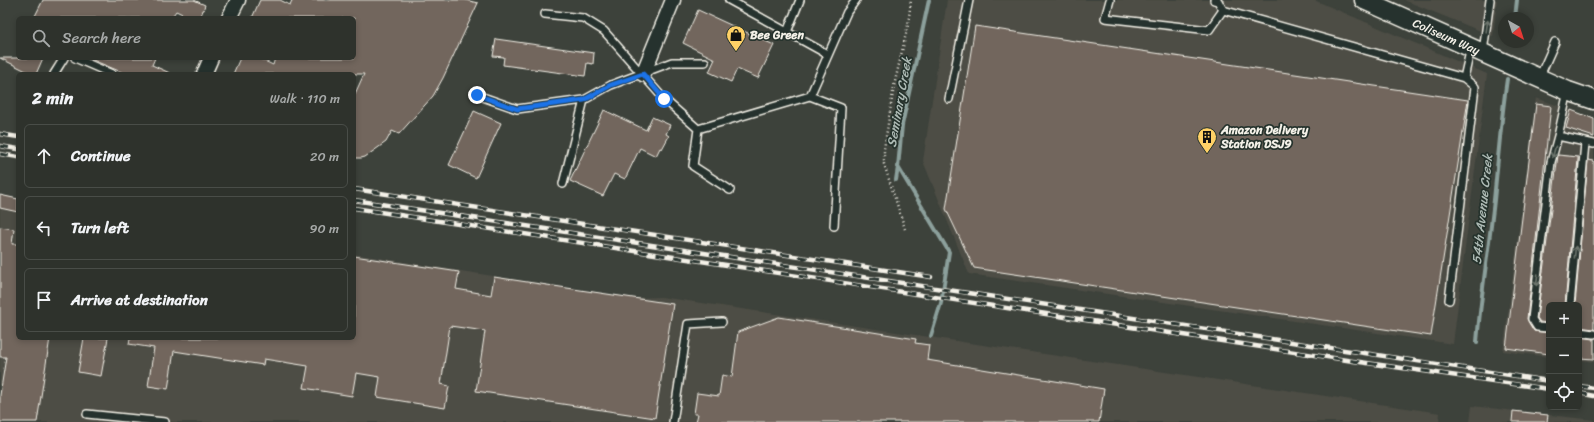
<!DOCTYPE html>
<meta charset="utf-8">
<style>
:root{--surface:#2e322c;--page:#363a34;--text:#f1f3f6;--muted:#a7aaa9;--line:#494d48}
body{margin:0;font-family:Sriracha,sans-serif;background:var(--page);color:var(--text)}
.controls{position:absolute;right:12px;bottom:12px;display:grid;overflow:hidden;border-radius:6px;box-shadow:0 2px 6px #0003}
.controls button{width:36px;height:36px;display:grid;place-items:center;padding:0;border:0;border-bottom:1px solid var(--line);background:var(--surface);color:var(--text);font:20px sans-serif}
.compass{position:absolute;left:1498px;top:12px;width:36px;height:36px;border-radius:50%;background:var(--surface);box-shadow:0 2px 6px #0003;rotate:141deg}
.stop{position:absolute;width:12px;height:12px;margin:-9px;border:3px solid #1a73e8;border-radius:50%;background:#fff}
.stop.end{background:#1a73e8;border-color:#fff;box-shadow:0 1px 4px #0008}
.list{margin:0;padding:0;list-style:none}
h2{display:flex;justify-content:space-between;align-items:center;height:52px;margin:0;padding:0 16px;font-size:17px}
h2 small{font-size:13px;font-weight:400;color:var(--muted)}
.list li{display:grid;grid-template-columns:26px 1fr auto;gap:12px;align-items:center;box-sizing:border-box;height:64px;margin:0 8px 8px;padding:0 8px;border:1px solid var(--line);border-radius:6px}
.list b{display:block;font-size:15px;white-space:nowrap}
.list em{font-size:13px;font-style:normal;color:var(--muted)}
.icon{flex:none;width:22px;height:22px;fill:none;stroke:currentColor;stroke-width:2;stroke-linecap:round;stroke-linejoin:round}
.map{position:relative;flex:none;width:1594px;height:422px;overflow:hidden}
.search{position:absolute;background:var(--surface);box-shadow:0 2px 6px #0003;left:16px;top:16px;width:340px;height:44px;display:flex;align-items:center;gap:10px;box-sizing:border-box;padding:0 14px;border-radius:6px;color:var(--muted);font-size:15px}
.panel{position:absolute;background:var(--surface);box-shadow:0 2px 6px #0003;left:16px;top:72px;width:340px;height:268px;border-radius:6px}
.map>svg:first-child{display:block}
</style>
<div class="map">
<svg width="1594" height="422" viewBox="0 0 1594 422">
<rect width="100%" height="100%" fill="#3d423b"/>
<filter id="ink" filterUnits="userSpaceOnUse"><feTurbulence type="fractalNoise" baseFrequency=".025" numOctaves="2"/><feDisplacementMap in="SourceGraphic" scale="8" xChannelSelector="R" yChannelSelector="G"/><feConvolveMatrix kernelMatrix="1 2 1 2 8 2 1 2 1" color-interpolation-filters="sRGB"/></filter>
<g filter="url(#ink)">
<path fill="#4d4d45" d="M947,0h367l173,74 -34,270 -484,-70 -46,-113z
M1404,0h93l-4,36z
M1536,98l58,20v244l-15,-2v-55h-30v52l-46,-6z
M0,197l18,3v138h336v-84l277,44 30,-1 779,116 -1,9h-1439z
M1472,406l122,14v2h-124z"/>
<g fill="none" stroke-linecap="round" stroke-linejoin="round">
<path stroke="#8ca09c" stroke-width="4" d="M929,0l-27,125 -4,42 51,85 -8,51 -10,33
M1515,18l2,-18
M896,180l2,-13
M1477,342c4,-48 12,-95 17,-142 4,-40 7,-80 13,-121"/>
</g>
<path fill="#72665d" stroke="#f4f1e8" d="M43,0h151l11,5 -5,13h-9l-15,-7 -5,7h-137z
M260,0h20l10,5 2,-5h173l13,3 -35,75 -10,18 -34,38 -7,-3 -6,11 -21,15 -4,1h-7v-62l10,-22h-131l7,-16h18l15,7 2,-7h79v-40h-102z
M698,10l76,35 -16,33 -21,-9 -6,13 -22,-10 6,-13 -32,-16z
M975,26l493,74 -37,236 -457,-68 -28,-59z
M496,39l98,14 -1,11 -6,-1 -2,13 -82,-11 1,-8 -11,-1z
M0,58h43l-7,16h-4z
M88,58h67l-3,7 20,9h-46z
M1536,104l15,2 -24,213 7,12 15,2v21l-43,-6z
M604,110l42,20 6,-13 18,8 -4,9 3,2 -7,13 -2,-1 -4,8 -16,-8 -15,31 -11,-5 -11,22 -33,-15z
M1571,110l23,9v18l-28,-9z
M474,111l27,12 -25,55 -27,-13z
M1558,155l20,2v2l-13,146h-16v18l-9,-1 -3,-4z
M1588,160l6,1v168l-15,-2v-22h-4z
M0,195l18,4v13l-18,-4z
M0,227l14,2 -2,15h6v94h32l-13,84h-37v-27l6,-38h-6z
M354,256l105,16 -3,17 35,6 3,-18 179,27 -18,114 -179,-27 9,-60 -35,-5 -9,58 8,2 -4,22 -68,-11 3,-20 -24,-4 -4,23 -48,-8 4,-22 -44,-7 -1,6 -89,-14 -6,38 -20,-3 6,-38 -25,-4 1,-6h224z
M779,317l137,22 -1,4 14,2 -2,15 177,29 -5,33h-403l2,-8h-4l3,-21 22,3 3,-21 10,2 6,-45z
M1579,337l15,2v20l-15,-1z
M84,338h24l-7,38 -23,-4z
M1513,411l35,4 -1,7h-35z"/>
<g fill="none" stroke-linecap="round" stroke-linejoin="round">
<defs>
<path id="service" d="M729,0l98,54
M1110,0l-5,18 104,12 14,-20
M1214,0l4,1 5,9 241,68
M545,14l38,4 21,13 60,68 34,30 -5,37 37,24
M787,32l13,-32
M1483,52l7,-52
M75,58l37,16
M54,74l10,-16
M1539,78l16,-36
M477,95l40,14 67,-9
M949,99l20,-99
M698,129l112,-33
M1558,136l10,-45
M563,184l21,-84 27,-15 61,-23h33
M834,226l7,-118 -31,-12 37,-84 9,-12
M1449,300l26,-213 -11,-9 7,-31
M1570,305l15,-162
M1549,328l-12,-1 -5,-8 19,-157 7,-26 36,8
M1579,332l15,2
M87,414l78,8
M673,422l15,-98 34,-2"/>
<path id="minor" d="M229,18l9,-18
M204,74l7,-16
M643,74l30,-74"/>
<g id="tertiary">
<path id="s1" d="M1364,0l204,91 26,9"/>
</g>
</defs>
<use href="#service" stroke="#f4f1e8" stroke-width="10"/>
<use href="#minor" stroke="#f4f1e8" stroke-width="17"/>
<use href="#tertiary" stroke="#f4f1e8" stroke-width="21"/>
<path stroke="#f4f1e8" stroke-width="2.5" stroke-dasharray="1 3" stroke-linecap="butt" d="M905,229l-21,-65v-15l10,-63 14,-61 3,-25"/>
<use href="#service" stroke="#26332d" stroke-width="7"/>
<use href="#minor" stroke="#26332d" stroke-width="14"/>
<use href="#tertiary" stroke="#26332d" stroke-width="18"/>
<defs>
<path id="rail" d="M0,134l18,3
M0,146l18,3
M0,154l18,3
M354,189l577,88
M354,200l1195,181
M354,208l999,153 196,28
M1579,386l15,2
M1579,393l15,3"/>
</defs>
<use href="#rail" stroke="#f4f1e8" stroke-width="4.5"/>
<use href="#rail" stroke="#26332d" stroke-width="3" stroke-dasharray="9" stroke-linecap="butt"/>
</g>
<defs><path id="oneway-shaft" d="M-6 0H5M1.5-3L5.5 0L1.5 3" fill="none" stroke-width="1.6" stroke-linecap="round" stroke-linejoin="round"/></defs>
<g stroke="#6e766e">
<use href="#oneway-shaft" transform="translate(1487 26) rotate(-82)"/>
<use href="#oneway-shaft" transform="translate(1554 152) rotate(105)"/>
<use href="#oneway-shaft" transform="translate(1575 252) rotate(-84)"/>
<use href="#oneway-shaft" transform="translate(1537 280) rotate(97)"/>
</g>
</g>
<g fill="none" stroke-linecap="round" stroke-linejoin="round" filter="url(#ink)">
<path stroke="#1a73e8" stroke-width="5" d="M477,95l40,14 67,-9 27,-15 32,-11 21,25"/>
</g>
<defs>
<symbol id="shop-pin" viewBox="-11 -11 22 30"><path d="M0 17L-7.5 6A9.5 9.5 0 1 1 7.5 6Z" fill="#ffd166" stroke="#26332d"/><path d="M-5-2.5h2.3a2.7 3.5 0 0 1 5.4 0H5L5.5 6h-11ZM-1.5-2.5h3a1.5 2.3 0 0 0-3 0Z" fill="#111"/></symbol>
<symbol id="building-pin" viewBox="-11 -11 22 30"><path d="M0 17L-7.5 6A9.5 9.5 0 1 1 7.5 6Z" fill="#ffd166" stroke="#26332d"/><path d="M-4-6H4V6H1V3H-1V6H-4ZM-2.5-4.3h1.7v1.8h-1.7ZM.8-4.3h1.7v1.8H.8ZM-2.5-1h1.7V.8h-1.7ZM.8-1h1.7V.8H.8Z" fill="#111"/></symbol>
</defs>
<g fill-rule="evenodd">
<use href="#shop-pin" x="725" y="24" width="22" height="30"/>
<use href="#building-pin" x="1196" y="126" width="22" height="30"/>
</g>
<g text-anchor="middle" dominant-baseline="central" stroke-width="3.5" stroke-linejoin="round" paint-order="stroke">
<g font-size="12" font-weight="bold" fill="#f4f1e8" stroke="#26332d" text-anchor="start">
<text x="750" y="35">Bee Green</text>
<text x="1221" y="130">Amazon Delivery<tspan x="1221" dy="14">Station DSJ9</tspan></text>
</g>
<g font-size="12" fill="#f4f1e8" stroke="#26332d">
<text stroke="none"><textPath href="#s1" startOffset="90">Coliseum Way</textPath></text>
</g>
<g font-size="13" font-style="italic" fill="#aebbb5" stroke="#26332d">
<text transform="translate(899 102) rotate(-80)">Seminary Creek</text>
<text transform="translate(1482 209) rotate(-84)">54th Avenue Creek</text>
</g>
</g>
</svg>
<div class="controls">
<button>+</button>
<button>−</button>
<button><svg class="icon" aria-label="locate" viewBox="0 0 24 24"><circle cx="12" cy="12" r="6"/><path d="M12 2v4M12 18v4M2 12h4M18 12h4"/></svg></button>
</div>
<svg class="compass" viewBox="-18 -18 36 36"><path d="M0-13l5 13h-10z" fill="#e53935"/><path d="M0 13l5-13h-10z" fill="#a7aaa9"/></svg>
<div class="stop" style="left:664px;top:99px"></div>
<div class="stop end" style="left:477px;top:95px"></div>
<div class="search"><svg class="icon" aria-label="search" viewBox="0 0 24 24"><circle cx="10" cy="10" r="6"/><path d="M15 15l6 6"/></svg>Search here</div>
<section class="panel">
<h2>2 min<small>Walk · 110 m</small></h2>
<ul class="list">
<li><svg class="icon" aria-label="ahead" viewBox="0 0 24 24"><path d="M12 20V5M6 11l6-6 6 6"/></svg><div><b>Continue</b></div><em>20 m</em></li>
<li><svg class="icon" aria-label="left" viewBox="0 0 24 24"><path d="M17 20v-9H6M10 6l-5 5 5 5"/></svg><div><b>Turn left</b></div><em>90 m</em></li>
<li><svg class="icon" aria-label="arrive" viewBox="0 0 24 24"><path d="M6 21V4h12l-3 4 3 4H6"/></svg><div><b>Arrive at destination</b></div></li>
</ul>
</section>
</div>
